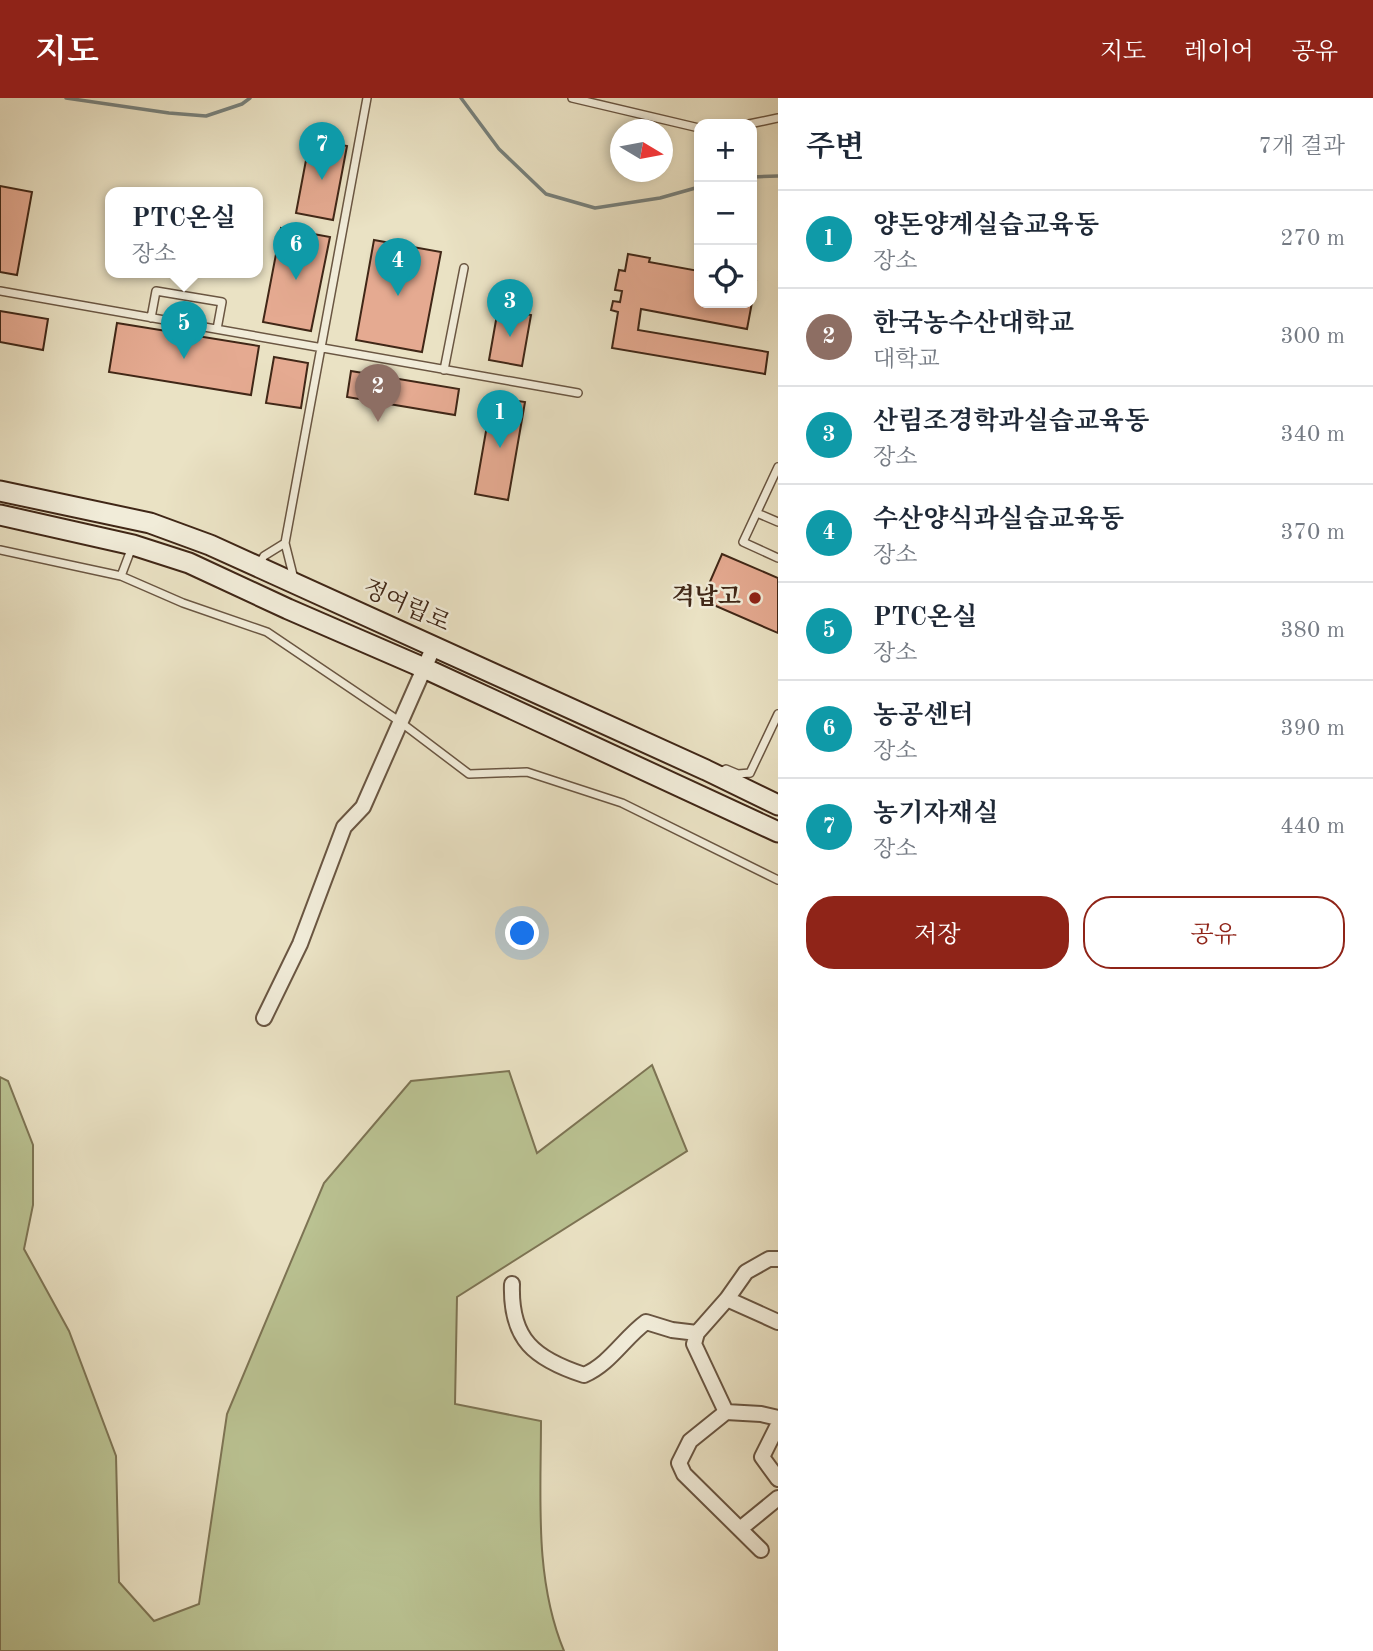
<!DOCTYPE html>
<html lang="ko">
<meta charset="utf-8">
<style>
:root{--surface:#fff;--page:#f2f2f3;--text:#1f2937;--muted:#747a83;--line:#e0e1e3;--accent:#8f2418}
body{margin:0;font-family:"Old Standard TT","Noto Serif KR",serif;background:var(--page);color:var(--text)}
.controls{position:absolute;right:21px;top:21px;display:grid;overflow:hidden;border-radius:14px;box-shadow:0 4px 10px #0003}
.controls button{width:63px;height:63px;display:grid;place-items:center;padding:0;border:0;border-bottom:2px solid var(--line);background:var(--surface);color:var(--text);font:35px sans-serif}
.compass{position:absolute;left:610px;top:21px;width:63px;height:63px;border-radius:50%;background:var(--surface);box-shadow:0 4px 10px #0003;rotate:100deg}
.you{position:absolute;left:523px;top:836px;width:24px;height:24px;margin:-18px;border:5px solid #fff;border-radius:50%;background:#1a73e8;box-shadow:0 0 0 10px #1a73e833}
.badge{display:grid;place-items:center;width:46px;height:46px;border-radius:50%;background:var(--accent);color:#fff;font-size:23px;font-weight:700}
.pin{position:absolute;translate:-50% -58px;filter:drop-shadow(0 2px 4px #0008)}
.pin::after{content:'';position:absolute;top:37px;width:24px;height:21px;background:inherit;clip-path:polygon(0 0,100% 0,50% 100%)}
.popup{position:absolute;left:105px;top:89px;width:158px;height:91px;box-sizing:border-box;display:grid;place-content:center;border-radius:14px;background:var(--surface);filter:drop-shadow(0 2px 5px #0005);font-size:23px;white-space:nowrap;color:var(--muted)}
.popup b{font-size:26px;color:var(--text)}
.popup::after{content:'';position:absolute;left:50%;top:100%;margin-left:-14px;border:14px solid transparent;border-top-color:var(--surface)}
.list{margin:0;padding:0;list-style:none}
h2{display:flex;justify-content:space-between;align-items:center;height:91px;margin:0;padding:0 28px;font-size:30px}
h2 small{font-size:23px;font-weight:400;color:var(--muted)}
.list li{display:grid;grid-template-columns:46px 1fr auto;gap:21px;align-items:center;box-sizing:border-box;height:98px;padding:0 28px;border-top:2px solid var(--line)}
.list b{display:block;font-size:26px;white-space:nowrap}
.list p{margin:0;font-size:23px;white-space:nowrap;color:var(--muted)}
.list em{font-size:23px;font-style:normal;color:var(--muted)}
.actions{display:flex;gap:14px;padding:21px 28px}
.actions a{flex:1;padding:16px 0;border:2px solid var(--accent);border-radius:28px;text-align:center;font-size:24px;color:var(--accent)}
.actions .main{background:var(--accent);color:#fff}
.icon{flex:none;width:38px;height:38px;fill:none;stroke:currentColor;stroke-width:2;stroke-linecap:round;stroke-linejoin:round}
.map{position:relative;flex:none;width:778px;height:1553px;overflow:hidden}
header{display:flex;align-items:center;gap:42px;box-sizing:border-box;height:98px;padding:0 35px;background:var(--accent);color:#fff}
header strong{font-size:33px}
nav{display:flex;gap:38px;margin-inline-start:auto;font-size:24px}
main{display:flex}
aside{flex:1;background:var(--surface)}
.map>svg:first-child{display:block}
</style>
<header>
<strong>지도</strong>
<nav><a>지도</a><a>레이어</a><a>공유</a></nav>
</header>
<main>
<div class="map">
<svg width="778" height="1553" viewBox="0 0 778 1553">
<rect width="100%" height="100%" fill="#eae2c4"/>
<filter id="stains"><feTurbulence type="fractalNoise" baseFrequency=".00286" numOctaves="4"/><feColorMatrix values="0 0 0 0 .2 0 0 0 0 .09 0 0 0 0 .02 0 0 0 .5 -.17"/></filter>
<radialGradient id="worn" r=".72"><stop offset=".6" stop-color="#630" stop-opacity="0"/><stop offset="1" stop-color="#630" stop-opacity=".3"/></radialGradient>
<path fill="#bac292" stroke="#7d7454" stroke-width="2" d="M652,967l35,86 -230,146 -2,107 86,17c0,76 -7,158 23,230h-564v-574l8,4 25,64v60l-9,44 45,82 47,125 3,126 35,39 45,-17 28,-190 97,-231 87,-102 98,-10 28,82z"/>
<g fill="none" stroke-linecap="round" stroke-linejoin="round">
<path stroke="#77807b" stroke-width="3.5" d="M66,0l103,15 37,3 36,-12 8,-6
M461,0l38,51 47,45 49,14 65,-10 39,-11
M752,79l26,-1"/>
</g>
<path fill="#e5aa91" stroke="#402717" stroke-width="2" d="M310,41l37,7 -14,74 -37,-7z
M0,88l32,6 -15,83 -17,-3z
M281,130l49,9 -19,94 -48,-9z
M374,142l67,12 -19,100 -66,-12z
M628,156l22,4 -1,4 50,9v32h53v-23l4,1 -9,48 -106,-20 -3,21 130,22 -3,22 -153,-26 6,-36 -7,-2 2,-9 7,1 2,-11 -7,-1 4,-20 6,1z
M498,211l33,6 -9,51 -33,-6z
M0,213l48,8 -5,31 -43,-8z
M117,225l142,23 -8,49 -142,-23z
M274,259l34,6 -7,45 -35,-5z
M351,273l108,18 -4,26 -108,-18z
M492,299l33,5 -17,98 -33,-6z
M722,456l56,24v55l-76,-33z"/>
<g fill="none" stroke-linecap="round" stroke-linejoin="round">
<defs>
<path id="lane" d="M572,0l127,30
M749,26l29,-6
M0,193l578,102
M151,220l5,-27 66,11 -5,27
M444,272l20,-102
M778,369l-35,75 35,16
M757,415l21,9
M132,449l-11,29 62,27 84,29 132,89 70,53 58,-2 95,31 156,77
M0,452l121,26
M259,466l5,-8 21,-13
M294,481l-9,-36 82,-445
M721,674l5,-3 12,5 12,-1
M750,675l28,-59"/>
<path id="street" d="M264,920l36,-74 44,-117 19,-20 71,-161
M512,1186c-2,56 23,75 72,91 26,-11 40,-37 62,-53l26,8 25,3
M727,1201l51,23
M726,1314l35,2 17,4
M778,1327l-16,32 16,22
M740,1431l38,-31
M761,1452l-77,-76 -5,-11 11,-22 36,-29 -32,-68 3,-11 30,-34 19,-27 23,-13h9"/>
<path id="secondary" d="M0,393l150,32 60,22 496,225 72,35
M0,417l133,30 56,18 99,46 136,59 354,164"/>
</defs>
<use href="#lane" stroke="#6a5642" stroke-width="10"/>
<use href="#street" stroke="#6a5642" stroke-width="18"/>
<use href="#secondary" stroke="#402717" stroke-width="23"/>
<use href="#lane" stroke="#f1ecd9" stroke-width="7"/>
<use href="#street" stroke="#f1ecd9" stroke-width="14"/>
<use href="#secondary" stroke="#f1ecd9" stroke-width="19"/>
</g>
<circle fill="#8f2418" stroke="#f1ecd9" stroke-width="2.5" cx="755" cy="500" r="7"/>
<g text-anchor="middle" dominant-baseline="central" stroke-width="5" stroke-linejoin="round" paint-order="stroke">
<g font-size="24" font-weight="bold" fill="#402717" stroke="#f1ecd9" text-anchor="end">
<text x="741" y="500">격납고</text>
</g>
<g font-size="24" fill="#402717" stroke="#f1ecd9">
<text transform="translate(406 509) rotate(24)">정여립로</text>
</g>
</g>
<rect width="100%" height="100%" filter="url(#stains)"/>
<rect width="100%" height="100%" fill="url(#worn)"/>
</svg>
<div class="controls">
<button>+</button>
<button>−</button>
<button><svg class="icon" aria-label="locate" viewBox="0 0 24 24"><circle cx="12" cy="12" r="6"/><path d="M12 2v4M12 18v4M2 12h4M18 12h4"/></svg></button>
</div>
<svg class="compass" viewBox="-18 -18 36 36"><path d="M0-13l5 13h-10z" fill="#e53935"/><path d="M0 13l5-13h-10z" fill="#747a83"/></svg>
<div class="you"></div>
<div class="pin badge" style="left:500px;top:350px;background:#0f9aa8">1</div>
<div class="pin badge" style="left:378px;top:324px;background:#8d6e63">2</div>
<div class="pin badge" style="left:510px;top:239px;background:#0f9aa8">3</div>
<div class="pin badge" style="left:398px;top:198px;background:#0f9aa8">4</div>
<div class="pin badge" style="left:184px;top:261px;background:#0f9aa8">5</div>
<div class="popup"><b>PTC온실</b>장소</div>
<div class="pin badge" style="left:296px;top:182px;background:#0f9aa8">6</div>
<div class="pin badge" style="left:322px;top:82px;background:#0f9aa8">7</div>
</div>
<aside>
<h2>주변<small>7개 결과</small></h2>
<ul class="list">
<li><span class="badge" style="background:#0f9aa8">1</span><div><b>양돈양계실습교육동</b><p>장소</p></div><em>270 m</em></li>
<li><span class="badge" style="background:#8d6e63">2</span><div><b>한국농수산대학교</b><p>대학교</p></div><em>300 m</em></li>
<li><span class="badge" style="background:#0f9aa8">3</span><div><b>산림조경학과실습교육동</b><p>장소</p></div><em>340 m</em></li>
<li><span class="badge" style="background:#0f9aa8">4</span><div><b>수산양식과실습교육동</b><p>장소</p></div><em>370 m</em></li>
<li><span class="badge" style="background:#0f9aa8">5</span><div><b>PTC온실</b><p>장소</p></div><em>380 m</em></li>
<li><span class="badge" style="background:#0f9aa8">6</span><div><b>농공센터</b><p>장소</p></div><em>390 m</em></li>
<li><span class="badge" style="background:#0f9aa8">7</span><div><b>농기자재실</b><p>장소</p></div><em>440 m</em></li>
</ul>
<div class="actions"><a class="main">저장</a><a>공유</a></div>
</aside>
</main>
